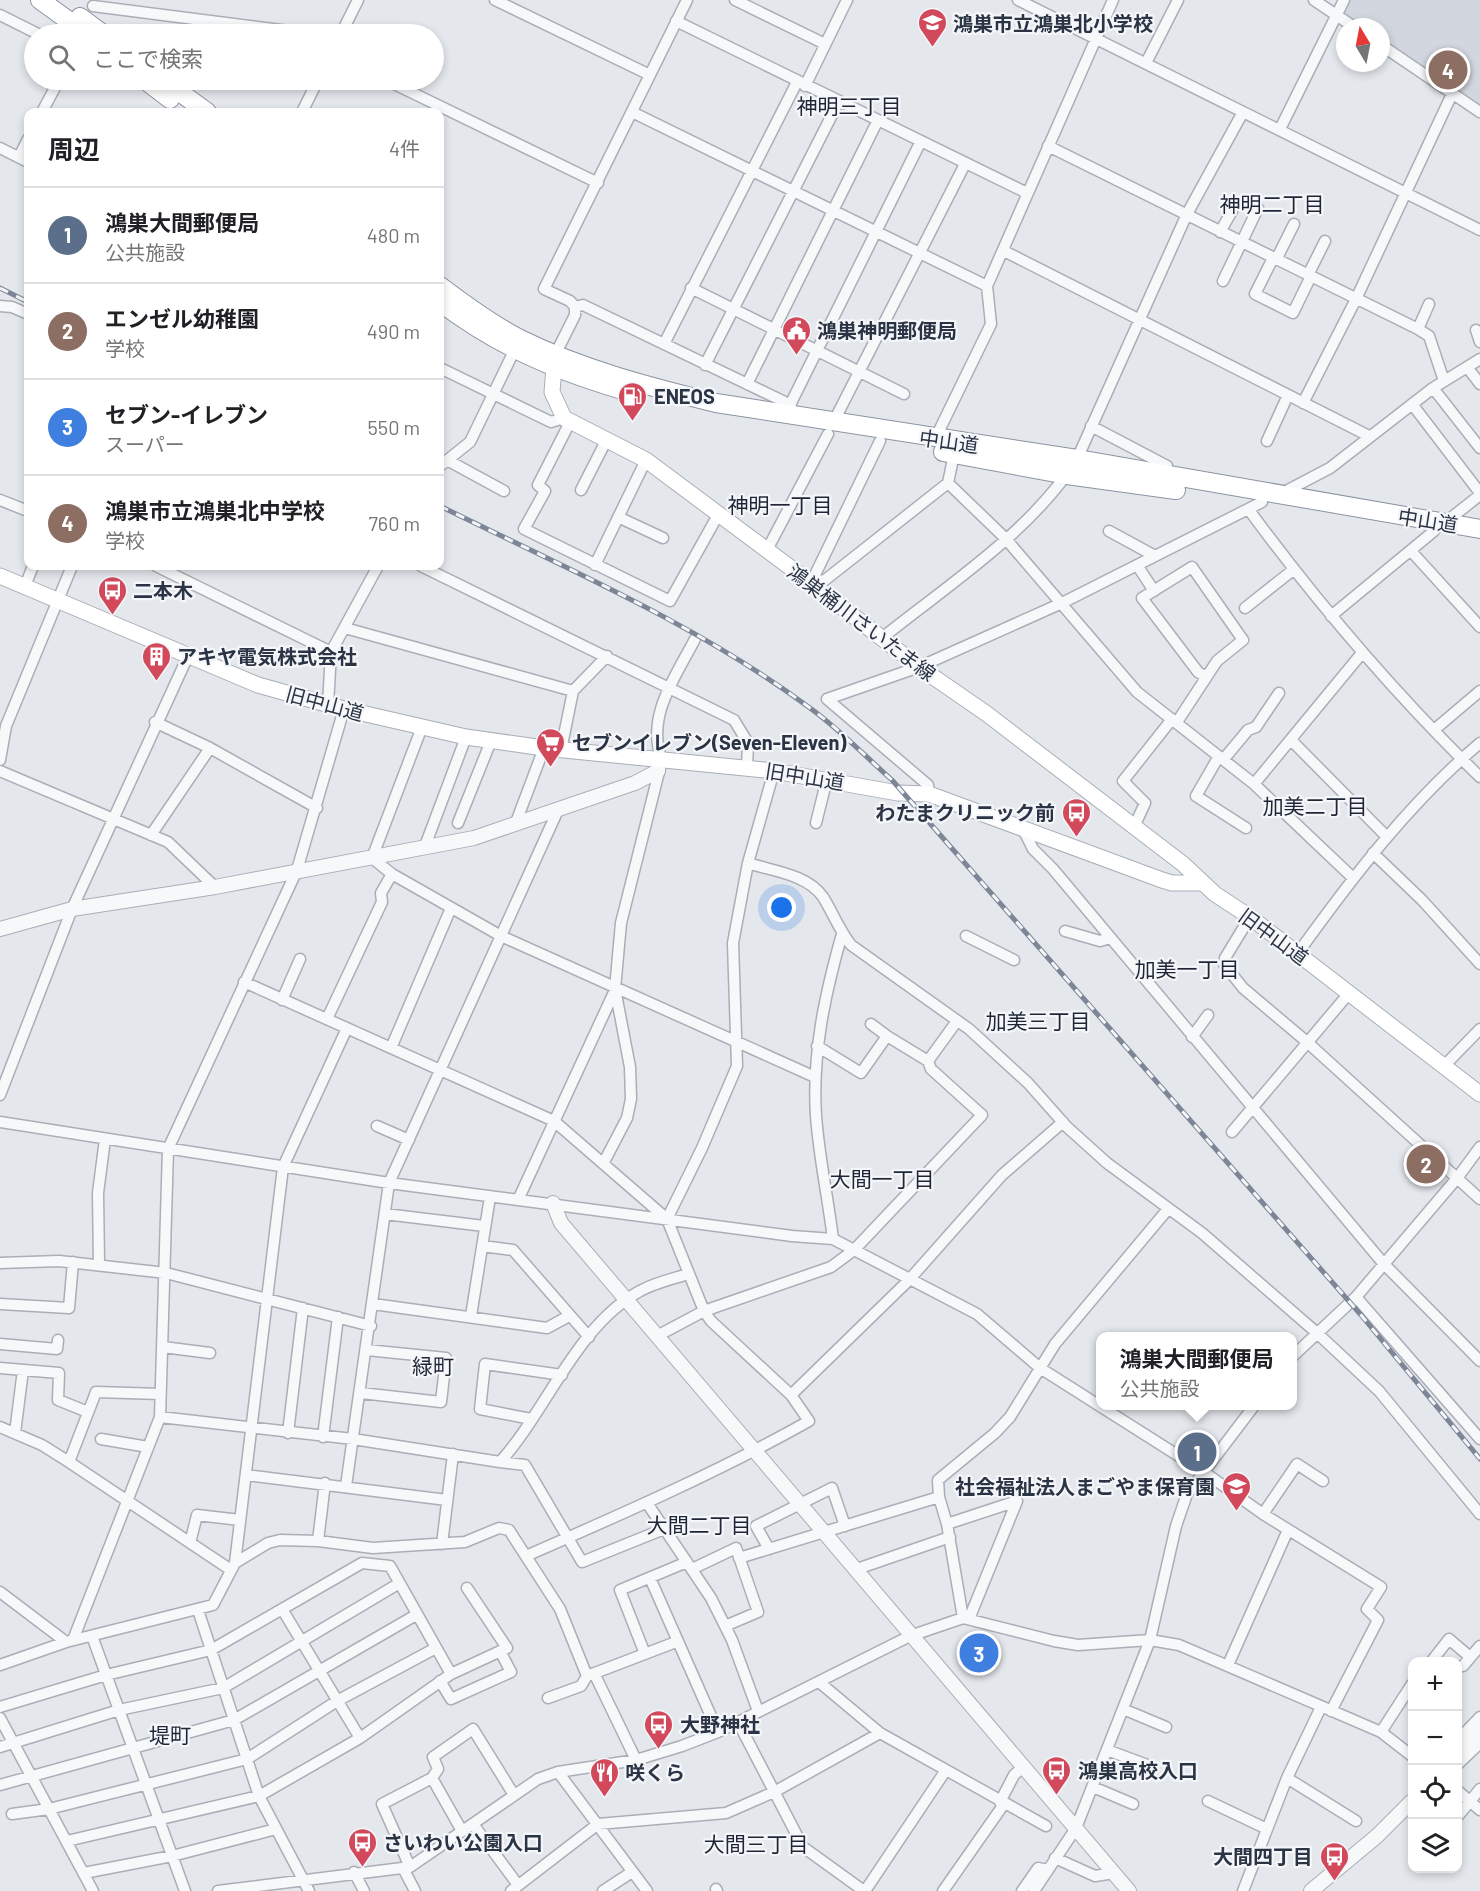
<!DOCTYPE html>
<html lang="ja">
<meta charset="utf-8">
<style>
:root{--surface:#fff;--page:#f2f2f2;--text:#202124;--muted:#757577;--line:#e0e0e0;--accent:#1a73e8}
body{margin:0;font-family:Barlow,"Noto Sans JP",sans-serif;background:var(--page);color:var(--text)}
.controls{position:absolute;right:18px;bottom:18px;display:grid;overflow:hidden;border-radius:12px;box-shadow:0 3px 9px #0003}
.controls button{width:54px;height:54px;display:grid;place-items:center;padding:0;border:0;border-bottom:2px solid var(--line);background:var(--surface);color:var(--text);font:30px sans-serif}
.compass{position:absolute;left:1336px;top:18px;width:54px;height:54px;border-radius:50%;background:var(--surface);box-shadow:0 3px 9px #0003;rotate:350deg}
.you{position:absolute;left:782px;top:908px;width:21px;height:21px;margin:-15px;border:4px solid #fff;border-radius:50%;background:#1a73e8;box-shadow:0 0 0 9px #1a73e833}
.badge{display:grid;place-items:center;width:39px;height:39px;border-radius:50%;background:var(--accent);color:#fff;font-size:20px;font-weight:700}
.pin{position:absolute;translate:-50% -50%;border:3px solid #fff;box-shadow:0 2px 6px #0006}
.popup{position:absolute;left:1096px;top:1332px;width:201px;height:78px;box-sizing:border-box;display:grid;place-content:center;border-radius:12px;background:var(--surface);filter:drop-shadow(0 2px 4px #0005);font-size:20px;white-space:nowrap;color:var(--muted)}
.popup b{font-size:22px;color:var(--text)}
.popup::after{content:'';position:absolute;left:50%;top:100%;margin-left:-12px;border:12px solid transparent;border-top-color:var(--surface)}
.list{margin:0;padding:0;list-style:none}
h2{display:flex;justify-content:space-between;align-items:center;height:78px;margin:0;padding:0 24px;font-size:26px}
h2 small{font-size:20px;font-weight:400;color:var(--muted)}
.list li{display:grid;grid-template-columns:39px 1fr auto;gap:18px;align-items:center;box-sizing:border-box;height:96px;padding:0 24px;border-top:2px solid var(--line)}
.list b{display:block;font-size:22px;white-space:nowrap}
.list p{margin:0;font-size:20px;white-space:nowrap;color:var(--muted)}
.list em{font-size:20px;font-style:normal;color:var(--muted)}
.icon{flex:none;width:33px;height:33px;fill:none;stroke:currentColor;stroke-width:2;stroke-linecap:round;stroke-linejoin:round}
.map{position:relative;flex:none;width:1480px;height:1891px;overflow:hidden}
.search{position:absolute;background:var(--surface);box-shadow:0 3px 9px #0003;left:24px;top:24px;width:420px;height:66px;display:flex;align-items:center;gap:15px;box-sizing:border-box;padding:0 21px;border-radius:33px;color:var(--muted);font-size:22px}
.panel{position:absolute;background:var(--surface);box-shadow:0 3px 9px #0003;left:24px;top:108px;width:420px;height:462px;border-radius:12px}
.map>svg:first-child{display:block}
</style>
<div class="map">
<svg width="1480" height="1891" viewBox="0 0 1480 1891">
<rect width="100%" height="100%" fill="#e4e7ec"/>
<path fill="#d2d6de" d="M1344,0h136v112l-99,-67v-18h-27l-17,-12z"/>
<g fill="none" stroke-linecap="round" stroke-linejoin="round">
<defs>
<path id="minor" d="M495,0l155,75
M687,0l-143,289 26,12 5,6 8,-2 208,100
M735,0l90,44
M1018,0l462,230
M1314,0l40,27
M93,6l219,28
M0,15l38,19
M676,21l351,172
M341,34l17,-34
M1381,45l99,67
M1146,63l32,-63
M386,80l212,103
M805,86l42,-86
M42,112l17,-32
M302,112l16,-32
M632,112l355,174
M1280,129l64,-129
M1048,146l370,183 11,7 15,45
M0,148l28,14
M19,157l9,-18
M1220,232l12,-21
M1004,251l365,185
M1273,258l-18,36 38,19 18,-37
M1276,260l18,-36
M1308,275l17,-34
M1223,281l35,-73
M691,288l213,106
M0,306l12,1 16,7
M1418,329l11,-25
M1476,330l4,12
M664,344l133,-262
M555,355l20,-40v-8
M705,365l133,-262
M1467,367l13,17
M440,368l111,54 13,-4
M747,384l130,-262
M1433,388l47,60
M1303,403l53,-104 96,-205
M1412,404l68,89
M788,409l132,-266
M570,422l-32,63 7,6 -21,38 146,72 48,-86
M833,423l132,-259
M1091,426l76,40v10
M935,439l56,-115 -4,-38 126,-286
M1267,441l21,-46
M447,460l57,31
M440,466l30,-24 45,-93
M948,483l57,55 132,154 117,92 98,93
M581,490l25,-49
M1288,496v-6l42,-22 103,-80 47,-29
M0,500l28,11
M1249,510c70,95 146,184 231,267
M618,517l45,21
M1447,521l33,-26
M1109,531l46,25
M767,550l61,-116
M1411,551l69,76
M595,565l51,-105
M1137,565l17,26
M156,566l175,86
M421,566l313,154 14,23 -1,25
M811,583l14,-3 123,-97 6,-29
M811,583l69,-142
M25,586l8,-20
M1245,608l48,-38
M1331,616l103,-85
M345,628l228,63
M882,638c66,-53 150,-107 195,-179l110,-245 56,-102
M328,705l3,-53 47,-86
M155,722l55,26 107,60
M1177,722l40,-61 26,-21 -51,-73 -50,31 56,74 8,5
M422,727l-50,131 20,16 109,62 314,141
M1434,730l46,-39
M1291,740l96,97
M561,750l12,-59 34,-35
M1219,756l-23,40 50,32
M0,760l6,-34 66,-160
M1223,760l25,-30 8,-3 23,-34
M0,771l168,71 47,45
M1254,784l108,-131
M929,794l-1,-9 -101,-86 92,-32 143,-64 200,-101
M458,823l33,-82
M816,823l11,-44
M515,825l29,-77
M1022,827l11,22 20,20 330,394 97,98
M1134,827l11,-24 -22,-22 49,-62
M151,835l59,-87
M425,846l41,-109
M1373,853l49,47 58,64
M748,863c24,8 59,11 75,34 10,16 16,33 28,48l118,84 59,54 39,44 40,36 95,70 115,100 62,58 101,123
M1250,917l-25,41 -1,6 19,24 64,54 173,157
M1065,931l35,10 10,-3
M966,936l48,24
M1298,953c54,-75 111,-150 182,-210
M244,982l310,139 113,98 37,92 7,10 80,74 18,26c-91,51 -187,93 -283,135
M282,1000l18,-41
M327,1019l55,-117 -1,-9 11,-19
M887,1036l41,25
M1192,1037l16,-22
M817,1046l44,27 26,-37 -16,-12
M391,1048l60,-140
M1445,1065l35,-36
M0,1095l72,-186 116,-253
M0,1122l389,61 403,53 41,3 144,75 63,54 164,104 59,42 118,73 -14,22 11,11 -47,91
M377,1126l32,14
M1232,1132l118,-140
M604,1162l23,-44 4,-19 -1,-32 -15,-78 6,-66 41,-163c-17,-43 14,-84 33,-121
M518,1200l97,-210
M385,1214l99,12
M667,1219l35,-71 35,-82 -4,-123 15,-80 26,-92
M833,1239c-5,-41 -14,-82 -17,-123 -4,-63 9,-122 26,-182
M482,1246l31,4 76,87
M0,1263l59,-2 107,12 205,53
M99,1264l-1,-71 7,-54
M1356,1297l124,142
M0,1304l69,4 4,-46
M373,1304l174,24 22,-12
M471,1316l19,-119
M657,1336l47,-25 127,-44 23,-17 128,-135 -51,-46 -3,-8 29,-40
M0,1344l57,5 1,-9
M163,1347l47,6
M1293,1356l63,-59 102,-120 22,-30
M0,1368l59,5 -1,27 30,12
M361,1393l80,9 5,-44 -79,-8
M791,1395l118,-115 93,-105 61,-53
M160,1417l193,22 147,23c47,-52 77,-137 140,-171 14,-8 32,-12 48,-17
M531,1419l-51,-10 5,-45 77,11
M0,1427l42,18 27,17 162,108
M15,1433l8,-63
M288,1433l15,-125
M323,1437l15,-120
M101,1439l47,8
M69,1462l27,-70 64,2
M500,1462l25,3 57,97 82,-33
M246,1475l201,25
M346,1486l43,-303 169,-373
M647,1503l64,95 21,42 26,71
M1263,1514l34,-50 26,17
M947,1524l70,-23 -48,118
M318,1541l7,-58
M190,1543l7,-28 43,5
M442,1544l11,-90
M769,1549l-13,-23 76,-38 13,38
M739,1558l200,-61
M235,1563l33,-20 12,-3 38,1 55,7 92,-6 34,-14 10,2 51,79 27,67
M692,1569l44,-21 22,64 -33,14
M854,1570l96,-33
M650,1578l68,154
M0,1592l66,50
M282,1609l78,129
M198,1610l61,186 50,95
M963,1618l-16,-94 -8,-27 -1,-17 57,-47 15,-16 45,-73 113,-135
M92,1636l93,255
M73,1640l87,-223 8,-268 129,-279 47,-161
M645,1654l-25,-64 67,-28
M1431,1662l18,-23 21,18
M0,1665l66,-23 147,-37 22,-42 48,-396 64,-139
M1228,1665l60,-135
M1463,1666l17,-20
M594,1673l42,87
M440,1681l11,18 60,-27 -11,-21
M819,1682l61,51 166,93
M548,1698l33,-12 6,-10 89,-34
M0,1707l106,-32 105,-25 151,-87 28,3 61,108
M1123,1709l43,18
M0,1718l93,173
M738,1722l65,125 61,44
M1381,1732l31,-48
M1458,1740l22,-23
M0,1747l119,-37 104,-22 175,-104
M1107,1750l43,16
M1458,1764l22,-21
M558,1772l89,119
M432,1778l30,53
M1287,1778l69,43
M0,1785l234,-65 182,-105
M1093,1787l40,17
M1458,1791l22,19
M1208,1801l59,28
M1000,1802l14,-27 9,-8
M12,1814l37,-5 198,-50 90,-58 97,-52
M1458,1816l22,-27
M473,1824l45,61
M67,1841l192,-45 101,-58 91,-64 56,-26 -40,-60
M1055,1858l40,18 19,-3
M410,1867l-28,-63 50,-26 6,-9 -5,-12 40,-28 41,66
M403,1868l12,23
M354,1872l10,19
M84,1873l88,-17 104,-27
M716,1889l1,2
M218,1891l192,-24 128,-88 20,-7 78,-12 46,-14 36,-14 192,-96 53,-18 91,23 24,4 72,-5 29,5 202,87 31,24
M511,1891l87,-67 128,-11 48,-21 106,-59
M603,1891l29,-19
M865,1891l81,-121
M943,1891l61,-87
M1022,1891l16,-23 10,2
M1034,1891l42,-63 74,-188 26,-114 11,-32 67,-88
M1243,1891l44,-113 34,-71"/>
<path id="tertiary" d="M0,929l72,-20 143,-22 259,-49 161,-55 23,-12
M553,1203l8,20 568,668
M1458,1753l22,-24
M1311,1891l66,-55 35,-35"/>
<path id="secondary" d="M555,355l-3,37 12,26 82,42 165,123 108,84 68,47 196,150 32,30 35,23 230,177
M0,576l258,109 86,24 122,28 78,11 230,23 124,22 31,1 233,86 10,3h30"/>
<path id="trunk" d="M40,0l47,34
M80,17l23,17
M145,80l25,19
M163,80l44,32
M440,286c25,19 51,38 80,53 61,30 130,48 196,64l361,56 403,70
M440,302c62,47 122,71 196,92
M943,452l124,23 109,15"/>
</defs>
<use href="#minor" stroke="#a9aeb7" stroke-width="13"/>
<use href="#tertiary" stroke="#a9aeb7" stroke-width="16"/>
<use href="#secondary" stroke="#a9aeb7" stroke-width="17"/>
<use href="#trunk" stroke="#8b94a3" stroke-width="20"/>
<use href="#minor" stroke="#f7f8fa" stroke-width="10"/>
<use href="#tertiary" stroke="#f7f8fa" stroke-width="14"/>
<use href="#secondary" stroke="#fff" stroke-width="15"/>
<use href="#trunk" stroke="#fff" stroke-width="18"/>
<defs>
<path id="rail" d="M0,288l28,14
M440,506c125,62 257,118 370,202 29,21 55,48 82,72l469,535 119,144"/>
</defs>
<use href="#rail" stroke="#7d8696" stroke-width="5"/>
<use href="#rail" stroke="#f4f6f9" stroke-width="3" stroke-dasharray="9" stroke-linecap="butt"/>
</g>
<defs>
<symbol id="school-pin" viewBox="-11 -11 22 30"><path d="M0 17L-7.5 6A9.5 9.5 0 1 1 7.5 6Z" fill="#d1495b" stroke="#f4f6f9"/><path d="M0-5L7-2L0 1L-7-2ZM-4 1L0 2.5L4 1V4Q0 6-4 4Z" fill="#fff"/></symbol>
<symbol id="civic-pin" viewBox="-11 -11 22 30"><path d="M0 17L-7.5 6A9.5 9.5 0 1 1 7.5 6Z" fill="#d1495b" stroke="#f4f6f9"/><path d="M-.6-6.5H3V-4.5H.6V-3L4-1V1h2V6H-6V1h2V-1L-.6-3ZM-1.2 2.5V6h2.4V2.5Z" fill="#fff"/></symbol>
<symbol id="fuel-pin" viewBox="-11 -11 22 30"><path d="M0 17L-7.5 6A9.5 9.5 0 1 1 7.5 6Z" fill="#d1495b" stroke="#f4f6f9"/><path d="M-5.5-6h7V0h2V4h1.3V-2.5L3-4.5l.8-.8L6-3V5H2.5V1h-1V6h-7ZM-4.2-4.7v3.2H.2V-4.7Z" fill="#fff"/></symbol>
<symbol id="bus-pin" viewBox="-11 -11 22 30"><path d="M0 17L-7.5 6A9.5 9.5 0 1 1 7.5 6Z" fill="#d1495b" stroke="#f4f6f9"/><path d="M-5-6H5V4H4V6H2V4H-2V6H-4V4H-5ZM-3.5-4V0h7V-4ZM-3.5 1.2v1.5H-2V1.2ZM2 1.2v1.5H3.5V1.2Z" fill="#fff"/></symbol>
<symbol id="building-pin" viewBox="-11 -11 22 30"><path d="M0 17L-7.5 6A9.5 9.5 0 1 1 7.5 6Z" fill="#d1495b" stroke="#f4f6f9"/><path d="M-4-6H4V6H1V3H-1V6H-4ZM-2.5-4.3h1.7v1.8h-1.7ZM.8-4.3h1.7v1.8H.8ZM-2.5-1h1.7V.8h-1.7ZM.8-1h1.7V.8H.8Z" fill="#fff"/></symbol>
<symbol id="supermarket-pin" viewBox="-11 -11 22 30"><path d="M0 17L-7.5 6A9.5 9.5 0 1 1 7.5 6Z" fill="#d1495b" stroke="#f4f6f9"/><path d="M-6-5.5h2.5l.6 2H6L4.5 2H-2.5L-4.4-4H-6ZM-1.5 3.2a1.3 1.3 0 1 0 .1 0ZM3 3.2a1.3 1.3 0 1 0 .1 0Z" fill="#fff"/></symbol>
<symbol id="restaurant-pin" viewBox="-11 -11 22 30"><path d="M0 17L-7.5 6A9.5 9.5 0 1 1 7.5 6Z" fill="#d1495b" stroke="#f4f6f9"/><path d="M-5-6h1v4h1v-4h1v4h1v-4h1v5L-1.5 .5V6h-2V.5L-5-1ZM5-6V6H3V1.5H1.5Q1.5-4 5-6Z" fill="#fff"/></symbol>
</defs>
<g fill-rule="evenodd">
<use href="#school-pin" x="916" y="6" width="33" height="45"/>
<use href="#civic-pin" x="780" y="314" width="33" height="45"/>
<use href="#fuel-pin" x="616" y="380" width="33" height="45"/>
<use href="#bus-pin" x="96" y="574" width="33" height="45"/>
<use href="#building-pin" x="140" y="640" width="33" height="45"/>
<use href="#supermarket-pin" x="534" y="726" width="33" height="45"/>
<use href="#bus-pin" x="1060" y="796" width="33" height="45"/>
<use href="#school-pin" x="1220" y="1470" width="33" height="45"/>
<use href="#bus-pin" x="642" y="1708" width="33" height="45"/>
<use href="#bus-pin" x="1040" y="1754" width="33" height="45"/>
<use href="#restaurant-pin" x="588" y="1756" width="33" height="45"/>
<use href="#bus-pin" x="346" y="1826" width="33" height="45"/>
<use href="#bus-pin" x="1318" y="1840" width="33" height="45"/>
</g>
<g text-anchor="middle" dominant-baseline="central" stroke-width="4.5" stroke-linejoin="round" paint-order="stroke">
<g font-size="20" font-weight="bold" fill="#2b3445" stroke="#f4f6f9" text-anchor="start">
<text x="953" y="23">鴻巣市立鴻巣北小学校</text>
<text x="817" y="330">鴻巣神明郵便局</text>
<text x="654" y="396">ENEOS</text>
<text x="133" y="590">二本木</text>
<text x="177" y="656">アキヤ電気株式会社</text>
<text x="572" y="742">セブンイレブン(Seven-Eleven)</text>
<text x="1055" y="812" text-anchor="end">わたまクリニック前</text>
<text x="1215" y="1486" text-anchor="end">社会福祉法人まごやま保育園</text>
<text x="680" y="1724">大野神社</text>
<text x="1078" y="1770">鴻巣高校入口</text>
<text x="625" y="1772">咲くら</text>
<text x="383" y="1842">さいわい公園入口</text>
<text x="1313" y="1856" text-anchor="end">大間四丁目</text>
</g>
<g font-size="20" fill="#2b3445" stroke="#f4f6f9">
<text transform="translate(949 441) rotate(8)">中山道</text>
<text transform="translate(1428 520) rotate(9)">中山道</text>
<text transform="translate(862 622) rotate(37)">鴻巣桶川さいたま線</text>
<text transform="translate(325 703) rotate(15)">旧中山道</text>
<text transform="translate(805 776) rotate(9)">旧中山道</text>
<text transform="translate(1274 936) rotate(36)">旧中山道</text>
</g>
<g font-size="21" fill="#1d2536" stroke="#f4f6f9">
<text x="849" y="105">神明三丁目</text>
<text x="1272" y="203">神明二丁目</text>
<text x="780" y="504">神明一丁目</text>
<text x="1315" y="805">加美二丁目</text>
<text x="1187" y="968">加美一丁目</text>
<text x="1038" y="1020">加美三丁目</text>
<text x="882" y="1178">大間一丁目</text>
<text x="433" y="1365">緑町</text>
<text x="699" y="1524">大間二丁目</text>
<text x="170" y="1734">堤町</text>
<text x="756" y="1843">大間三丁目</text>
</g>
</g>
</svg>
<div class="controls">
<button>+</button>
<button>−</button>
<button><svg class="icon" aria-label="locate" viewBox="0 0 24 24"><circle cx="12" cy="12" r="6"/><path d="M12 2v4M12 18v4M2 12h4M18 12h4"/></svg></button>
<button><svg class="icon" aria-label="layers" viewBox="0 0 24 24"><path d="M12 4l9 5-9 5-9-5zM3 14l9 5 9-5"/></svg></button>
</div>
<svg class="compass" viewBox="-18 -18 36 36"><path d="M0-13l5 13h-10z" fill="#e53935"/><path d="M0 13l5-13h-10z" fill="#757577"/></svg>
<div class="you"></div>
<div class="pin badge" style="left:1197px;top:1452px;background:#5c6f8a">1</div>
<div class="popup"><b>鴻巣大間郵便局</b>公共施設</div>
<div class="pin badge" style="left:1426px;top:1164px;background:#8d6e63">2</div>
<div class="pin badge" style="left:979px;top:1653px;background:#3f7fe0">3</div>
<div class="pin badge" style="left:1448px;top:70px;background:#8d6e63">4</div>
<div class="search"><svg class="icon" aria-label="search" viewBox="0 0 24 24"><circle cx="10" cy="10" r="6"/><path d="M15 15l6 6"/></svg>ここで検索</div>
<section class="panel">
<h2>周辺<small>4件</small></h2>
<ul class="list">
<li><span class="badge" style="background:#5c6f8a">1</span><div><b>鴻巣大間郵便局</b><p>公共施設</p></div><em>480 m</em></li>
<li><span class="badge" style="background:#8d6e63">2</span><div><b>エンゼル幼稚園</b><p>学校</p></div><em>490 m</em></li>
<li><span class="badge" style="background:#3f7fe0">3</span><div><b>セブン-イレブン</b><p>スーパー</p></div><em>550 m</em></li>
<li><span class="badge" style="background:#8d6e63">4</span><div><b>鴻巣市立鴻巣北中学校</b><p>学校</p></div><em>760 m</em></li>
</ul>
</section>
</div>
